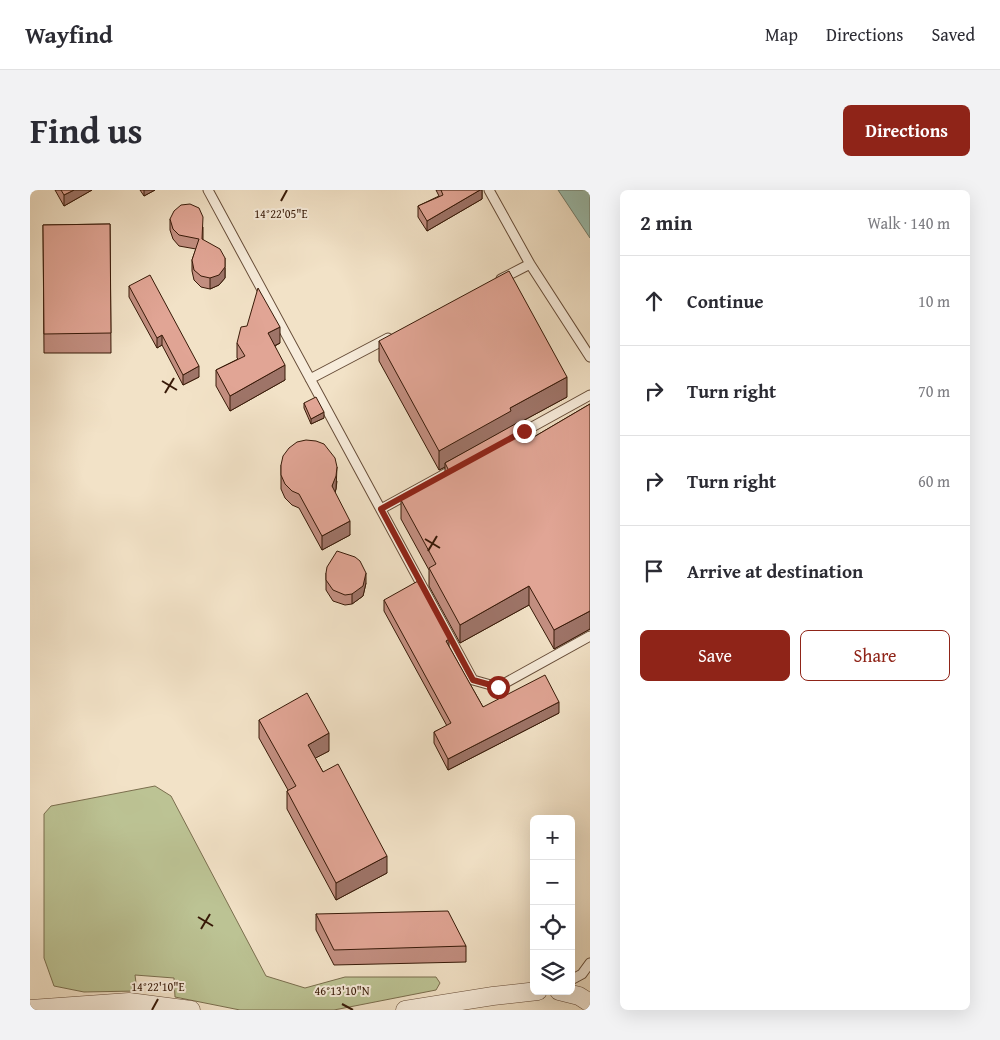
<!DOCTYPE html>
<meta charset="utf-8">
<style>
:root{--surface:#fff;--page:#f2f2f3;--text:#2b2b33;--muted:#7c7c81;--line:#e1e1e2;--accent:#8f2418}
body{margin:0;font-family:"Gentium Book Plus",serif;background:var(--page);color:var(--text)}
.controls{position:absolute;right:15px;bottom:15px;display:grid;overflow:hidden;border-radius:8px;box-shadow:0 5px 20px #0002}
.controls button{width:45px;height:45px;display:grid;place-items:center;padding:0;border:0;border-bottom:1px solid var(--line);background:var(--surface);color:var(--text);font:25px sans-serif}
.stop{position:absolute;width:15px;height:15px;margin:-11px;border:4px solid #8f2418;border-radius:50%;background:#fff}
.stop.end{background:#8f2418;border-color:#fff;box-shadow:0 1px 5px #0008}
.list{margin:0;padding:0;list-style:none}
h2{display:flex;justify-content:space-between;align-items:center;height:65px;margin:0;padding:0 20px;font-size:21px}
h2 small{font-size:16px;font-weight:400;color:var(--muted)}
.list li{display:grid;grid-template-columns:32px 1fr auto;gap:15px;align-items:center;box-sizing:border-box;height:90px;padding:0 20px;border-top:1px solid var(--line)}
.list b{display:block;font-size:19px;white-space:nowrap}
.list em{font-size:16px;font-style:normal;color:var(--muted)}
.actions{display:flex;gap:10px;padding:15px 20px}
.actions a{flex:1;padding:11px 0;border:1px solid var(--accent);border-radius:8px;text-align:center;font-size:18px;color:var(--accent)}
.actions .main{background:var(--accent);color:#fff}
.icon{flex:none;width:28px;height:28px;fill:none;stroke:currentColor;stroke-width:2;stroke-linecap:round;stroke-linejoin:round}
.map{position:relative;flex:none;width:560px;height:820px;overflow:hidden;border-radius:8px}
header{display:flex;align-items:center;gap:30px;box-sizing:border-box;height:70px;padding:0 25px;background:var(--surface);border-bottom:1px solid var(--line)}
header strong{font-size:24px}
nav{display:flex;gap:28px;margin-inline-start:auto;font-size:18px}
.intro{display:flex;align-items:center;justify-content:space-between;box-sizing:border-box;height:120px;padding:0 30px}
h1{margin:0;font-size:35px}
.button{padding:12px 22px;border-radius:8px;background:var(--accent);color:#fff;font-size:18px;font-weight:700}
main{display:flex;gap:30px;padding:0 30px}
aside{flex:1;background:var(--surface);border-radius:8px;box-shadow:0 5px 20px #0002}
.map>svg:first-child{display:block}
</style>
<header>
<strong>Wayfind</strong>
<nav><a>Map</a><a>Directions</a><a>Saved</a></nav>
</header>
<div class="intro"><h1>Find us</h1><a class="button">Directions</a></div>
<main>
<div class="map">
<svg width="560" height="820" viewBox="0 0 560 820">
<rect width="100%" height="100%" fill="#f2e2c7"/>
<filter id="stains"><feTurbulence type="fractalNoise" baseFrequency=".004" numOctaves="4"/><feColorMatrix values="0 0 0 0 .2 0 0 0 0 .09 0 0 0 0 .02 0 0 0 .5 -.17"/></filter>
<radialGradient id="worn" r=".72"><stop offset=".6" stop-color="#630" stop-opacity="0"/><stop offset="1" stop-color="#630" stop-opacity=".3"/></radialGradient>
<path fill="#bcc394" stroke="#7a6e4e" d="M125,596l16,10 95,180 39,12 40,-11h91l4,6 -4,7 -102,20h-94l-65,-13 -1,-19 -39,-3 2,16 -53,1 -30,-6 -10,-28v-144l7,-8z"/>
<path fill="#9cbfaf" stroke="#747d6c" d="M528,0h32v48z"/>
<g fill="none" stroke-linecap="round" stroke-linejoin="round">
<defs>
<path id="lane" d="M178,0l265,490 25,7 92,-51
M459,0l41,74 60,93
M471,89l29,-15
M280,189l78,-41
M484,247l76,-42
M351,319l73,-40
M541,790l11,-6 8,-11"/>
<path id="street" d="M529,801l20,5 11,7
M0,819l99,-7 62,8
M375,820l88,-14 45,-5"/>
</defs>
<use href="#lane" stroke="#664c38" stroke-width="11"/>
<use href="#street" stroke="#664c38" stroke-width="19"/>
<use href="#lane" stroke="#f7ecdb" stroke-width="9"/>
<use href="#street" stroke="#f7ecdb" stroke-width="18"/>
</g>
<path fill="#c28e80" stroke="#381a08" d="M25,0h37l-28,16z
M110,0h15l-11,6z
M406,0h46v9l-55,32 -9,-14v-11l21,-10z
M140,29l33,8v13l22,28v10l-6,7 -9,4 -9,-2 -7,-7 -2,-9v-11l4,-11 -17,-3 -6,-7 -3,-9z
M80,34l1,129h-67l-1,-128z
M99,96l70,91 -16,8 -21,-40 -5,3 -28,-51z
M349,151l188,56 -50,27 10,17 63,-37v225l-36,20 -25,-44 -69,38 -31,-57v-16l-28,-51v-19l44,-24v-9l-6,3 -60,-109z
M207,153h43l-5,3 10,34 -55,31 -14,-25v-16l22,-11 -1,-1z
M274,213l20,15 -13,6 -7,-16z
M251,275l56,16 -1,8 -1,4 15,42 -28,15 -23,-42 -7,-3 -7,-7 -4,-9z
M296,383l40,10 -3,13 -11,8 -7,1 -12,-4 -7,-11z
M354,410l65,47 34,60 76,6 -111,57 -14,-27v-11l13,-6 -63,-115z
M229,530l70,31 -14,7 8,14 64,101 -51,27 -49,-91v-18l1,-1 -29,-52z
M286,724l150,32v16l-132,3 -18,-35z"/>
<path fill="#9e7468" stroke="#381a08" d="M44,0h18l-28,16v-11z
M114,0h11l-11,6z
M450,0h2v9l-55,32v-10z
M195,68v20l-6,7 -9,4v-11z
M250,137v16l-12,6v-16z
M132,145v10l-5,3v-10z
M255,175v15l-55,31v-15z
M169,176v11l-16,8v-10z
M537,187v20l-122,66v4l-6,3v-19l71,-43z
M294,222v6l-13,6v-5z
M307,277l-1,22 -4,11v-14z
M320,331v14l-28,15v-14z
M336,383v10l-3,13 -11,8v-10z
M499,396v19l-69,38v-18z
M560,421v18l-36,20v-19z
M419,449v10l-3,-8z
M529,512v11l-111,57v-11z
M299,543v18l-21,11v-17z
M357,666v17l-51,27v-17z"/>
<path fill="#e1a595" stroke="#381a08" d="M31,0h13l-10,5z
M411,0h39l-53,31 -9,-15 25,-11z
M160,14l9,4 4,9 -1,22 18,10 5,9v9l-6,8 -9,3 -9,-2 -7,-6 -2,-10 7,-21 -20,-4 -6,-6 -3,-10 4,-8 7,-6z
M80,34l1,109 -67,1 -1,-109z
M479,81l58,106 -57,31 1,3 -72,40 -60,-110z
M120,85l49,91 -16,9 -21,-40 -5,3 -28,-52z
M228,98l22,39 -12,6 17,32 -55,31 -14,-26 29,-14 -8,-13 4,-16 6,-1z
M286,207l8,15 -13,7 -7,-16z
M560,214v207l-36,19 -25,-44 -69,39 -31,-57 7,-4 -35,-64 49,-27 -5,-10 72,-40 10,18z
M276,250l10,1 8,3 11,14 2,9 -1,9 -4,10 18,35 -28,15 -23,-42 -7,-3 -7,-7 -4,-9v-10l2,-9 6,-8 8,-6z
M307,361l18,6 5,4 6,12 -3,13 -11,8 -7,1 -12,-5 -7,-10v-7l1,-6z
M388,391l31,58 -3,2 37,66 62,-32 14,27 -111,57 -14,-27 17,-9 -67,-123z
M277,503l22,40 -21,12 15,27 15,-8 49,92 -51,27 -49,-92 9,-5 -37,-66z
M418,721l18,35 -132,4 -18,-36z"/>
<g fill="none" stroke-linecap="round" stroke-linejoin="round">
<path stroke="#8f2418" stroke-width="6" d="M468,497l-25,-7 -92,-171 143,-78"/>
</g>
<path fill="none" stroke="#381a08" stroke-width="2" d="M251,11l6,-11M132,191l15,9M135,203l9,-15M395,349l15,9M398,361l9,-15M168,727l15,9M171,739l9,-15M312,814l11,6M122,820l6,-11"/>
<g font-size="12" text-anchor="middle" fill="#381a08" stroke="#f7ecdb" stroke-width="4" stroke-linejoin="round" paint-order="stroke">
<text x="251" y="28">14°22'05"E</text>
<text x="128" y="801">14°22'10"E</text>
<text x="312" y="805">46°13'10"N</text>
</g>
<rect width="100%" height="100%" filter="url(#stains)"/>
<rect width="100%" height="100%" fill="url(#worn)"/>
</svg>
<div class="controls">
<button>+</button>
<button>−</button>
<button><svg class="icon" aria-label="locate" viewBox="0 0 24 24"><circle cx="12" cy="12" r="6"/><path d="M12 2v4M12 18v4M2 12h4M18 12h4"/></svg></button>
<button><svg class="icon" aria-label="layers" viewBox="0 0 24 24"><path d="M12 4l9 5-9 5-9-5zM3 14l9 5 9-5"/></svg></button>
</div>
<div class="stop" style="left:468px;top:497px"></div>
<div class="stop end" style="left:494px;top:241px"></div>
</div>
<aside>
<h2>2 min<small>Walk · 140 m</small></h2>
<ul class="list">
<li><svg class="icon" aria-label="ahead" viewBox="0 0 24 24"><path d="M12 20V5M6 11l6-6 6 6"/></svg><div><b>Continue</b></div><em>10 m</em></li>
<li><svg class="icon" aria-label="right" viewBox="0 0 24 24"><path d="M7 20v-9h11M14 6l5 5-5 5"/></svg><div><b>Turn right</b></div><em>70 m</em></li>
<li><svg class="icon" aria-label="right" viewBox="0 0 24 24"><path d="M7 20v-9h11M14 6l5 5-5 5"/></svg><div><b>Turn right</b></div><em>60 m</em></li>
<li><svg class="icon" aria-label="arrive" viewBox="0 0 24 24"><path d="M6 21V4h12l-3 4 3 4H6"/></svg><div><b>Arrive at destination</b></div></li>
</ul>
<div class="actions"><a class="main">Save</a><a>Share</a></div>
</aside>
</main>
